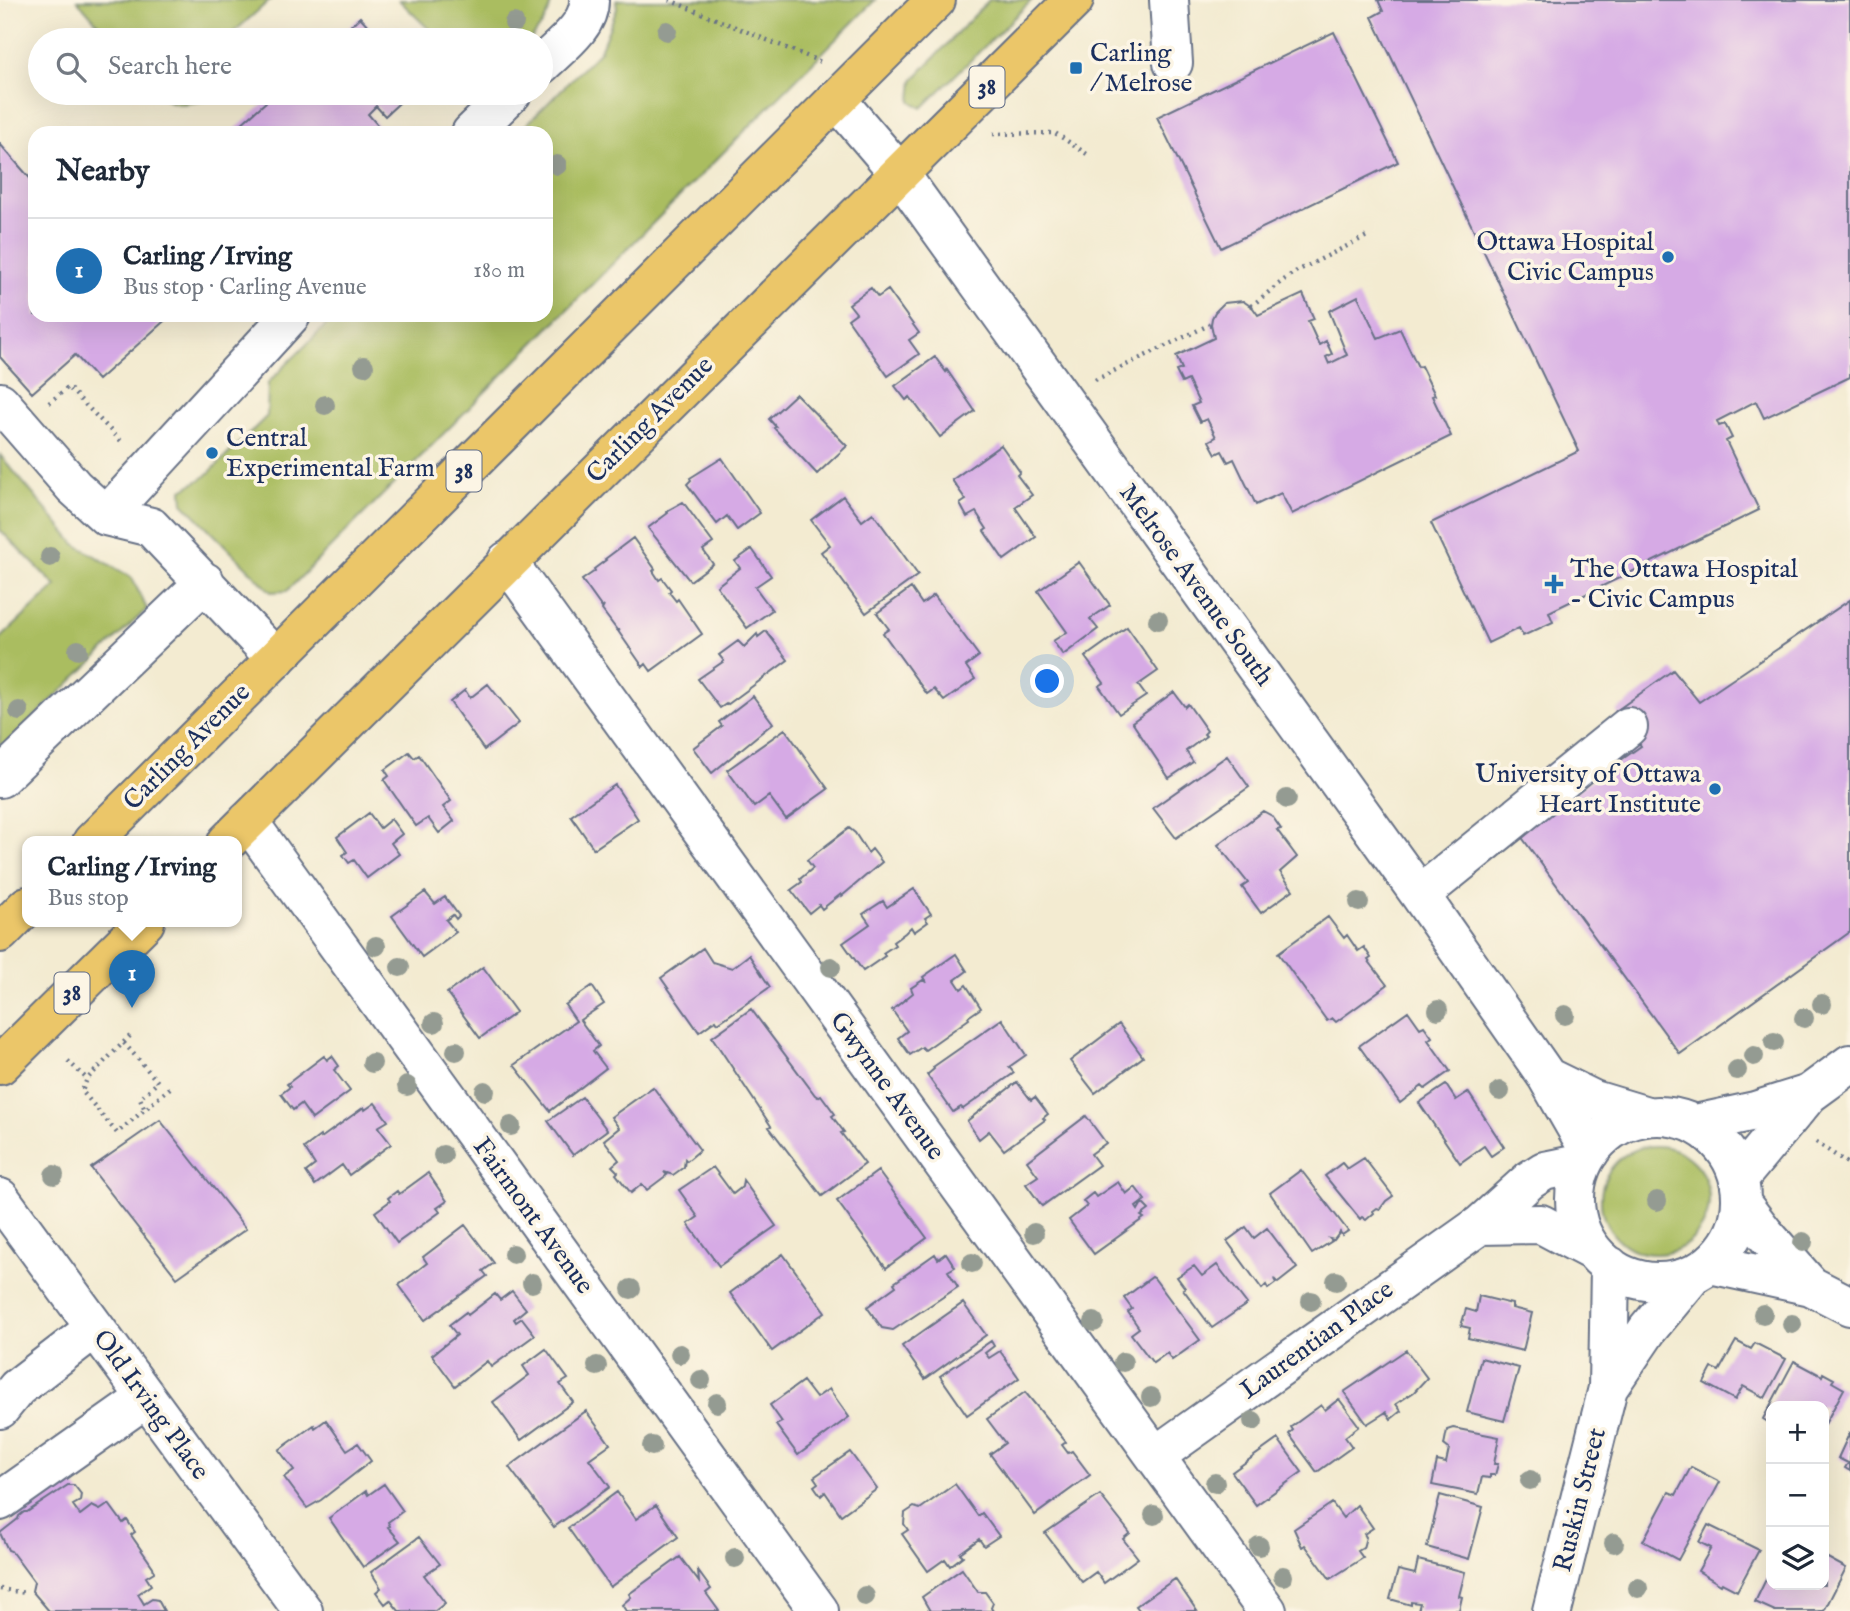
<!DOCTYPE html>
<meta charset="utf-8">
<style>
:root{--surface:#fff;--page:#f2f2f3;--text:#1f2937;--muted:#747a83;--line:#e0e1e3;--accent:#1f6fb2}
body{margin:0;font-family:"IM FELL English",serif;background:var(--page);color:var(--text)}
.controls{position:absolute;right:21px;bottom:21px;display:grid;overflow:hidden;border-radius:14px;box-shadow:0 7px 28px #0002}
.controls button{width:63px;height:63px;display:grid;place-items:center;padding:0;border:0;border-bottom:2px solid var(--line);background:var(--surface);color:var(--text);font:35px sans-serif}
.you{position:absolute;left:1048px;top:682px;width:24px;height:24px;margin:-18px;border:5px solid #fff;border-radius:50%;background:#1a73e8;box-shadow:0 0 0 10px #1a73e833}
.badge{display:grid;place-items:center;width:46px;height:46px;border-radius:50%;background:var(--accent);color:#fff;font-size:23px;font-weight:700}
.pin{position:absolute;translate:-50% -58px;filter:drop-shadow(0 2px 4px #0008)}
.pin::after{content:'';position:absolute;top:37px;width:24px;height:21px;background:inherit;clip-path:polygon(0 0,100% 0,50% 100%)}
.popup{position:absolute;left:22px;top:836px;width:220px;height:91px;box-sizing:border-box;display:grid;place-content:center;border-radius:14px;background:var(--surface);filter:drop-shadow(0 2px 5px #0005);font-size:23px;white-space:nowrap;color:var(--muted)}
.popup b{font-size:26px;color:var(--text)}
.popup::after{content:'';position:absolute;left:50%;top:100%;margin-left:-14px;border:14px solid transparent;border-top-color:var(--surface)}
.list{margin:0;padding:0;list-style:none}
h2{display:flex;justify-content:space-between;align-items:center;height:91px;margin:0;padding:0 28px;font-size:30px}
h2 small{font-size:23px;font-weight:400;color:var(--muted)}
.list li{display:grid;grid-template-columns:46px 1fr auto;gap:21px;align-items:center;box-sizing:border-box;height:105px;padding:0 28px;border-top:2px solid var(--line)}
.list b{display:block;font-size:26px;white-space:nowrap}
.list p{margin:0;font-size:23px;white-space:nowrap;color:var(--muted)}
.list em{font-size:23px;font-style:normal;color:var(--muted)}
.icon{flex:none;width:38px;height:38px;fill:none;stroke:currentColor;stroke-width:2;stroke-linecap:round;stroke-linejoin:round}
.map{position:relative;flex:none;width:1850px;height:1611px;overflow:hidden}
.search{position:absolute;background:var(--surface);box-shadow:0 7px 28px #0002;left:28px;top:28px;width:525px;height:77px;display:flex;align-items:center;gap:18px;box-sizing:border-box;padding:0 24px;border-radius:38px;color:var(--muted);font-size:26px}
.panel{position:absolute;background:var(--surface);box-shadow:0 7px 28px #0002;left:28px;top:126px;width:525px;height:196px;border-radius:21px}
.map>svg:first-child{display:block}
</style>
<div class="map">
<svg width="1850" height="1611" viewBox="0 0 1850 1611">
<rect width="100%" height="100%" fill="#fcf5e5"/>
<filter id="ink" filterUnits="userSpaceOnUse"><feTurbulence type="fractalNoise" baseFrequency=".0143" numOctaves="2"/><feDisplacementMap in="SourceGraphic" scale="14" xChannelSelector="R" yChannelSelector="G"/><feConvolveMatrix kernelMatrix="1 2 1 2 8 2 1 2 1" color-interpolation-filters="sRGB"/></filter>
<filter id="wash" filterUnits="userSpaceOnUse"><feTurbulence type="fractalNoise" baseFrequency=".00686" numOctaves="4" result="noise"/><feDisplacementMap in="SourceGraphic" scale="28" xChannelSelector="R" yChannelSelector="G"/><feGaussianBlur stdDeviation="1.57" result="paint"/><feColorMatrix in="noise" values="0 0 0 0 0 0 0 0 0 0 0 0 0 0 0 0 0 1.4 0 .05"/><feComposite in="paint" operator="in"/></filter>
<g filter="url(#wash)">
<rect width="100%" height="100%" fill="#f3ebd1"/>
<path fill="#aabd61" stroke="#627660" stroke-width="2" d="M77,0h193l-45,40h-113z
M399,0h152c-1,16 -11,28 -21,40h-90z
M616,0h259l-588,591 -16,1 -88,-89 -1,-13 24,-14 61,-60 1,-33 68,-68h210v-182h-28l82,-82 17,-42z
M989,0h43l-110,108 -11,-7 2,-21z
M158,93h54v1l-5,6c-20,3 -34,9 -49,-7z
M0,455l75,89 57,34 15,31 -147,141v-111l56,-53 -56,-56z
M1601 1200a54 54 0 1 1 108 0a54 54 0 1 1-108 0Z"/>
<g id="blocks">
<path fill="#d6aae5" d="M1378,0h472v377l-86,41 -8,-17 -39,20 2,5 6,-2 7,14 -6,3 33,69 -210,102 4,10 -30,14 -4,-8 -31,15 -57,-120 148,-72 -207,-434 11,-6z
M360,17l21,23h-46z
M1334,32l64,130 -177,86 -64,-131z
M276,93h134l-25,23 -9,-10 -8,8 13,15 -5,4h-145z
M0,144l35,40v131h136l-73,65 -23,-25 -43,38 -32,-36z
M871,288l7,9 10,-7 31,43 -10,7 10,14 -31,22 -40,-57 8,-6 -7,-9z
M1303,294l11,25 -6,2 11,24 7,-4 6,13 -6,3 3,7 18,-9 -18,-44 29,-15 20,42 22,-9 18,38 3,-1 14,29 -3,1 19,40 -159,78 -11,-21 -25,12 -22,-46 -6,3 -6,-11 -6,3 -7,-13 7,-4 -9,-18 -7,3 -8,-16 7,-3 -11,-23 -6,3 -6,-12 6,-2 -6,-13 38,-18 -3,-14 1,-6 3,-6 9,-9 19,-2 10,7 5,7z
M935,357l11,15 1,-2 28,41 -35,26 -30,-40 -4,3 -11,-14z
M796,394l51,52 -30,28 -43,-46 2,-1 -7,-8z
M1001,445l19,27 -3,3 15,20 -17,12 21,30 -32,23 -20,-29 3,-2 -11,-17 -9,5 -7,-13 6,-4 -14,-20z
M722,458l38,55 -23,17 -10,-14 -10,8 -30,-40 4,-4 -1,-2z
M843,496l19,25 11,-8 45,62 -52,38 -45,-61 9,-7 -19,-25z
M683,502l30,41 -10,7 10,14 -23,17 -42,-53 20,-15 -1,-2z
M633,538l22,31 -2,2 6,9 3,-2 9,12 -2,2 7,9 2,-2 24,35 -51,37 -5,-7 -3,3 -25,-36 2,-1h-3l-15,-20 2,-4 -2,2 -20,-28 13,-9 -1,-2 12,-9 -1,-1z
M752,549l19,27 -16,11 17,23 -25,18 -30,-42 23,-18 -5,-7z
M1079,562l31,43 -20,14 8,10 -35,26 -10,-14 14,-9 -29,-41z
M911,588l11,16 12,-9 45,61 -13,10 9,13 -31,22 -10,-12 -7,5 -44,-61 6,-4 -12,-16z
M1850,600v332l-170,122 -162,-222 123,-86 -25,-35 57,-41 26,32z
M1127,627l31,44 -20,14 8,11 -27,18 -20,-28 5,-3 -19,-26z
M766,631l22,29 -61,45 -1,-1 -6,4 -22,-29 26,-18 -5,-6 19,-14 6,6 13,-13 1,3z
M488,684l31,39 -35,27 -34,-48 15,-12 5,8z
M1174,692l11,15 3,-3 19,27 -3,3 2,2 -20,15 7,11 -24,16 -37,-56z
M753,696l20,27 -61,50 -19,-25 29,-22 -3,-4z
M785,729l43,60 -42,30 -17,-23 -15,11 -27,-37z
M409,752l5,6 5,-3 32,46 -8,6 11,14 -15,12 -11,-15 -12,8 -32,-46 5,-4 -4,-6z
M1227,756l22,31 -73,51 -23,-30z
M615,785l23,34 -44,30 -23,-33z
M1263,811l9,5 9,13 -4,1 20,27 -17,15 13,18 -32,23 -19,-26 6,-4 -30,-38z
M369,813l11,15 11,-9 11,15 -11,9 8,11 -32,24 -13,-18 -5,3 -6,-8 4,-3 -10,-15z
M849,828l6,5 13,20 4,-4 10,13 -40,34 -1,-2 -19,15 -3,-4 -10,8 -18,-23 11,-8 -2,-3 13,-11 -6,-8z
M914,889l17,25 -6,4 3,4 -14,10 -3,-5 -6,6 -12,9 2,3 -12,8 2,3 -22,15 -20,-28 27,-19 -7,-10 20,-13 4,6z
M425,892l10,12 10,-7 14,19 -3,3 -3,-4 -7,5 10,12 -34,25 -30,-41z
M1328,917l16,21 3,-3 11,16 6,-4 7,11 -3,2 19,25 -51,37 -4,-4 -5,3 -49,-68z
M703,948l9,14 20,6 17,-13 21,32 -52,36 -2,-3 -17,12 -38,-54z
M956,954l11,17 -12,9 6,9 5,-4 15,23 -13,9 1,2 -44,31 -3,-3 -12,8 -12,-17 9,-7 -15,-21 21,-17 -2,-5 12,-8 4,3 -4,-6z
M483,967l33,45 -36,26 -33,-45z
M592,986l12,18 -24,16 19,26 -6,5 13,17 -56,43 -36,-46 62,-44 -11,-16z
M751,1009l64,86 3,2 3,-2 14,19 -3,2 12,16 -3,1 24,31 -43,32 -53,-69 2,-1 -59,-89z
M1408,1011l12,17 4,-2 8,11 -4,3 22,31 -25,18 -3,-3 -22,17 -41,-57z
M1002,1019l24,36 -17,12 5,6 -51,36 -2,-2 -8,5 -26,-37 7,-6 -1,-2z
M1119,1024l24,33 -48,36 -25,-32z
M324,1056l3,4 5,-4 7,10 -5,4 16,21 -38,28 -11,-15 -8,6 -12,-16 9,-7 -3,-3z
M1017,1082l14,18 4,-3 13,17 -5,4 2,2 -41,30 -15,-19 -10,8 -12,-18z
M1446,1085l10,15 12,-8 36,55 -13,9 -7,-10 -24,17 -41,-60z
M653,1087l47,63 -13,11 -2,-2 -1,8 -11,8 -9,-3 3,3 -20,15 -5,-6 -11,9 -15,-19 2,-2 -6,-6 7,-6 -15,-20 15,-12 -8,-11z
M582,1097l25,33 -34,25 -25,-34z
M375,1103l13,18 -10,6 13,17 -42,31 -7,-10 -27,20 -9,-13 9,-7 -11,-17 16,-12 1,2 43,-31 1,3z
M1086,1116l20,27 -15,11 8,11 -57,41 -16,-22 12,-8 -11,-15z
M160,1120l86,109 -69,49 -86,-110z
M1364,1158l29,38 -7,5 -6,8 -3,-1 -4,3 1,2 -8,7 -4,-3 -2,2 -35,-43 17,-13 5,6z
M713,1167l20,27 9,-7 1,-7 33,46 -57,40 -31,-42 10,-7 -19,-27z
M1301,1170l47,61 -6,4 -2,-3 -6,8 -4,-1 2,2 -20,13 -42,-61z
M878,1171l49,67 -41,30 -49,-67z
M428,1173l19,28 -10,7 3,4 -43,31 -22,-31 15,-11 -2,-3 9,-7 2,3z
M1118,1182l8,12 9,-7 10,13 -9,7 2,3 4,-7 7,7 -8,6 3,2 -50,36 -25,-34 18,-14 -4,-5 10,-8 3,4z
M465,1225l29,38 -11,8 4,5 -62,44 -26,-35 28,-22 -4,-6z
M1246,1227l8,11 13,-10 30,40 -19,15 -4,-4 2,4 -8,6 -2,-4 -4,4 -35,-48z
M946,1253l9,14 -7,4 10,16 -65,43 -11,-2 -15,-21 29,-21 -2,-3 41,-29 3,5z
M783,1254l42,58 -53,39 -42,-58z
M1217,1265l30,39 -35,24 -29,-39 2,-1 -8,-11 17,-11 8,10z
M1152,1277l2,1 46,62 -28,20 -5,-7 -14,10 -22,-29 8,-6 -11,-16 4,-3 -8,-11z
M512,1291l14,18 -12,10 2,3 6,-4 13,17 -44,32 -4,-6 -32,25 -23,-31 25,-20 -8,-10 17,-13 2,3 27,-21 5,6z
M1479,1296l33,8v4l20,5 -9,38 -55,-13 2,-10 -9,-2 5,-17 10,3z
M963,1303l23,32 -61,44 -23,-33z
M991,1341l3,5 -9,7 4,5 11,-7 19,27 -52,37 -27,-39z
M1736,1341l15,8 4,-6 31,16 -21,39 -22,-12 -8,14 -31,-17 8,-15 7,3z
M546,1349l22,30 -8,5 13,18 -52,38 -28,-38 36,-27 -6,-9z
M1406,1350l21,28 -13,14 -18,12 5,7 -10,8 -5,-7 -19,12 -23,-32z
M1481,1358l38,10 -15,53 -37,-9z
M1794,1361l28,15 1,-3 11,6 -2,3 12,7 -20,37v-20h-53v18l-8,-5z
M803,1381l13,17 13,-9 20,28 -51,38 -22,-30 6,-3 -12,-17z
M1025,1392l41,50 -4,3 6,8 4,-2 18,24 -55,40 -45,-61 15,-11 -18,-24z
M1339,1399l20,27 -14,11 7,10 -35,25 -28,-38 4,-4 -2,-3 30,-22 4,5z
M586,1411l24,33 -21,15 21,28 -56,40 -45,-60z
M326,1420l21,30 11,-7 13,18 -50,39 -14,8 -23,-31 10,-7 -15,-20 35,-25 1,3z
M1453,1428l46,9 -5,27h4l-3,11h-5v3l-8,-1 -4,17 -46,-9 5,-24 9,2 3,-14 -5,-4 3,-15z
M1850,1432v39l-5,-3 3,-5 -10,-5z
M1278,1439l24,33 -46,33 -24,-33z
M850,1452l27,37 -36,26 -16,-23 -4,4 -7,-10 4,-3 -4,-6z
M1691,1467l29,15 -42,78 -35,-19 26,-49 7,3z
M384,1484l19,27 -15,11 2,4 -2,1 12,14 -37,26 -34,-49 37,-27 2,4z
M955,1484l23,32 4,-3 17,23 -15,10 -5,-7 -19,14 3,3 -13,10 -5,-7 -17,12 -26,-37 6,-4 -4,-6 1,-11 9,-6 6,2z
M68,1485h6l7,9 -1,7 -7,4 7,10 12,-9 8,4 9,-6 14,19 4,-3 8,12 -4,3 22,32 1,5 -8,5 5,8 -13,9 6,10 8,-5 6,1 6,11h-115l-17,-20 2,-9 -23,-31 -3,-1 -8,-17 18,-14 1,-3 5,-4h3z
M617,1492l19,27 20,-14 22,32 -68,50 -42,-59z
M1100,1495l30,38 -7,6 15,19 -34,25 -8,-11 -14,10 -37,-49z
M1440,1495l43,12 -14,52 -42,-12z
M1332,1503l11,15 14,-13 16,23 -9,6 2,3 -3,11 -5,3 5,7 -33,21 -25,-34 -3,2 -8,-18z
M1708,1525l51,25 -22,41 -15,-8 -1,2 -23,-14 13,-23 -12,-6z
M419,1537l21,27 -16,11 21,28 -10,8h-36l-9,-11 -5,4 -9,-12 5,-4 -10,-16z
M1824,1556l22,12 -22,43h-49l-20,-9 16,-33v16h53z
M680,1557l19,25 -1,-11 13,18 -5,4 13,18h-93l-4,-6 9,-8 -2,-3z
M1418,1560l47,12 -6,24 3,1 -3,13 -41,1 2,-8 -9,-1v3l-21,-6 8,-29 17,4z
M962,1569l16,23h7l8,11 -2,5 2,3h-63l-8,-14z
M1175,1579l22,32h-57l-4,-5z"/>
</g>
</g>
<g filter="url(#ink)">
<use href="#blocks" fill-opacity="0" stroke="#677186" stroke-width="2"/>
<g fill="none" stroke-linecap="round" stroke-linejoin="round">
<defs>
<path id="minor" d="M1169,0l4,63
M541,65c17,-17 49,-39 48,-65
M836,99l64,75 520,721 127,182 43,75
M471,133l41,-40
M0,402l74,85 32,29 45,11 125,132
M106,516l185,-201
M507,561l760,1050
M0,778l205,-196
M248,821l571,790
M1420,895l208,-168
M1547,1077l47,23 53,16
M1575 1199a83 83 0 1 1 166 0a83 83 0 1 1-166 0Z
M1695,1124l60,-13 54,-17
M1739,1178l70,-84 41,-30
M0,1198l303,413
M1741,1203l23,30 47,53
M1480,1225l61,-1 53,28
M1710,1264l101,22 39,20
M1608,1388l40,-59 45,-54
M0,1409l17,-21 78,-60
M1155,1456l325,-231 50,-45 14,-9 39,-8
M0,1501l146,-103
M1552,1611l56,-223 2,-122"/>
<path id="major" d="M92,842l844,-842
M227,842l847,-842
M0,933l27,-27
M0,1065l145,-143"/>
</defs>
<use href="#minor" stroke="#677186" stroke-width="42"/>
<use href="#major" stroke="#677186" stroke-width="42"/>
<path stroke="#677186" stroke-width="4.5" stroke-dasharray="2 5" stroke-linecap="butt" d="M669,0l152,62
M993,134l62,-1 35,23
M1251,306l42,-33 74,-37
M1095,380l116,-56
M49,403l19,-16 55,56
M130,1036l-43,43 -5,12 35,42 53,-45
M124,1043l34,39 -18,16 5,12
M68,1061l19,18
M1816,1142l34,23
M0,1589l26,4"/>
<use href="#minor" stroke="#fff" stroke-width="38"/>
<use href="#major" stroke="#ebc669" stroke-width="38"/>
</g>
<g fill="#949b92">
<circle cx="514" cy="23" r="10"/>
<circle cx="667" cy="31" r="10"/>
<circle cx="557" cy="165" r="10"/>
<circle cx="364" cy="366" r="10"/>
<circle cx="325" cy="405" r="10"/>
<circle cx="50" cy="557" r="10"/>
<circle cx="1158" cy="620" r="10"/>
<circle cx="78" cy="650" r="10"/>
<circle cx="19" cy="711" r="10"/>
<circle cx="1287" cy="799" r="10"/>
<circle cx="1359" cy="902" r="10"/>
<circle cx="376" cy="946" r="10"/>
<circle cx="400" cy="967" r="10"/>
<circle cx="831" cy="967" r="10"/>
<circle cx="1822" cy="1004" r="10"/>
<circle cx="1438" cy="1010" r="10"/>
<circle cx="1565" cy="1015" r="10"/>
<circle cx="1804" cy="1018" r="10"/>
<circle cx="434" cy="1023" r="10"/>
<circle cx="1774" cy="1042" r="10"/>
<circle cx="456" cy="1051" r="10"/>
<circle cx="1754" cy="1056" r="10"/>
<circle cx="372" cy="1063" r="10"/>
<circle cx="1737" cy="1070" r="10"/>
<circle cx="407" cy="1086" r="10"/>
<circle cx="485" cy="1091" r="10"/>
<circle cx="1500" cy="1091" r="10"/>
<circle cx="511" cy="1126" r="10"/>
<circle cx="443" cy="1155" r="10"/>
<circle cx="54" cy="1175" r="10"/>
<circle cx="1657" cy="1201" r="10"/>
<circle cx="1034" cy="1233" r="10"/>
<circle cx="1803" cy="1242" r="10"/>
<circle cx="513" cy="1254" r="10"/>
<circle cx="972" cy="1263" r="10"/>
<circle cx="1336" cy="1281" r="10"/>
<circle cx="532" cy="1283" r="10"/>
<circle cx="631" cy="1289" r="10"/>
<circle cx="1311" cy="1301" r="10"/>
<circle cx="1763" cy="1314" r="10"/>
<circle cx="1094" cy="1322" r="10"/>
<circle cx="1792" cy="1324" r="10"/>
<circle cx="680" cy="1354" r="10"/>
<circle cx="1123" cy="1362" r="10"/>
<circle cx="597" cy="1366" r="10"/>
<circle cx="701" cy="1380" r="10"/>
<circle cx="1151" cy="1397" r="10"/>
<circle cx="717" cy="1403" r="10"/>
<circle cx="1253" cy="1421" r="10"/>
<circle cx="652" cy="1446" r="10"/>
<circle cx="1530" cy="1480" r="10"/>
<circle cx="1215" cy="1483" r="10"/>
<circle cx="1154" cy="1515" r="10"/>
<circle cx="1614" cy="1543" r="10"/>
<circle cx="1259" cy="1546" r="10"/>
<circle cx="735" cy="1558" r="10"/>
<circle cx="1283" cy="1576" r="10"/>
<circle cx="1638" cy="1588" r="10"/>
<circle cx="865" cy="1596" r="10"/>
</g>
</g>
<g fill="#1f6fb2" stroke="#fcf5e5" stroke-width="2.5">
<rect x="1069" y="61" width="14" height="14" rx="3.5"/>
<circle cx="1668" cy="257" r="7"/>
<circle cx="212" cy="453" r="7"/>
<path d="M1550.5 573.5h7v7h7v7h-7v7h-7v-7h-7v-7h7z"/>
<circle cx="1715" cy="789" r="7"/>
</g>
<g text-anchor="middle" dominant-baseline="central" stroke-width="7" stroke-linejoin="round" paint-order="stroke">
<g fill="#fcf5e5" stroke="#5e6a86" stroke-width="2">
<rect x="969.5" y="66.5" width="35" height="41" rx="5"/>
<rect x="446.5" y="450.5" width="35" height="41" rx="5"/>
<rect x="54.5" y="972.5" width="35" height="41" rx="5"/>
</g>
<g font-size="24" font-weight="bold" fill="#1b2f5e">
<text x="987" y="87">38</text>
<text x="464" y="471">38</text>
<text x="72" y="993">38</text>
</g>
<g font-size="26" fill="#1b2f5e" stroke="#fcf5e5" text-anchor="start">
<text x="1090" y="53">Carling<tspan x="1090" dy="30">/ Melrose</tspan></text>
<text x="1654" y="242" text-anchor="end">Ottawa Hospital<tspan x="1654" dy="30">Civic Campus</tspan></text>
<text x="226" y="438">Central<tspan x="226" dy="30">Experimental Farm</tspan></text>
<text x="1570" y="569">The Ottawa Hospital<tspan x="1570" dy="30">- Civic Campus</tspan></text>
<text x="1701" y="774" text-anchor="end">University of Ottawa<tspan x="1701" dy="30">Heart Institute</tspan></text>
</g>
<g font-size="26" fill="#1b2f5e" stroke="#fcf5e5">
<text transform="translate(650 420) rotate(-45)">Carling Avenue</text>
<text transform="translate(1196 585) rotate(54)">Melrose Avenue South</text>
<text transform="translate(187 747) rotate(-45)">Carling Avenue</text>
<text transform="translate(887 1086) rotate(54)">Gwynne Avenue</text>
<text transform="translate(533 1216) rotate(54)">Fairmont Avenue</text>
<text transform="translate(1317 1340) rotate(-36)">Laurentian Place</text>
<text transform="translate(151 1405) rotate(54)">Old Irving Place</text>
<text transform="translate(1580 1500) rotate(-76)">Ruskin Street</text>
</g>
</g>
</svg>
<div class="controls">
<button>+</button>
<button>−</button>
<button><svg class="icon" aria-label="layers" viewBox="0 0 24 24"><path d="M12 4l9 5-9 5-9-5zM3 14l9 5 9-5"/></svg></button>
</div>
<div class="you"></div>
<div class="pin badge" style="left:132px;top:1008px">1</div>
<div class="popup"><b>Carling / Irving</b>Bus stop</div>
<div class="search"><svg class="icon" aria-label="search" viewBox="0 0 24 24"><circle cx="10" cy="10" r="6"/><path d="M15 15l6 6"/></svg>Search here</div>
<section class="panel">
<h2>Nearby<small></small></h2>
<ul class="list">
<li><span class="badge">1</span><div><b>Carling / Irving</b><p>Bus stop · Carling Avenue</p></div><em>180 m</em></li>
</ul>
</section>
</div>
